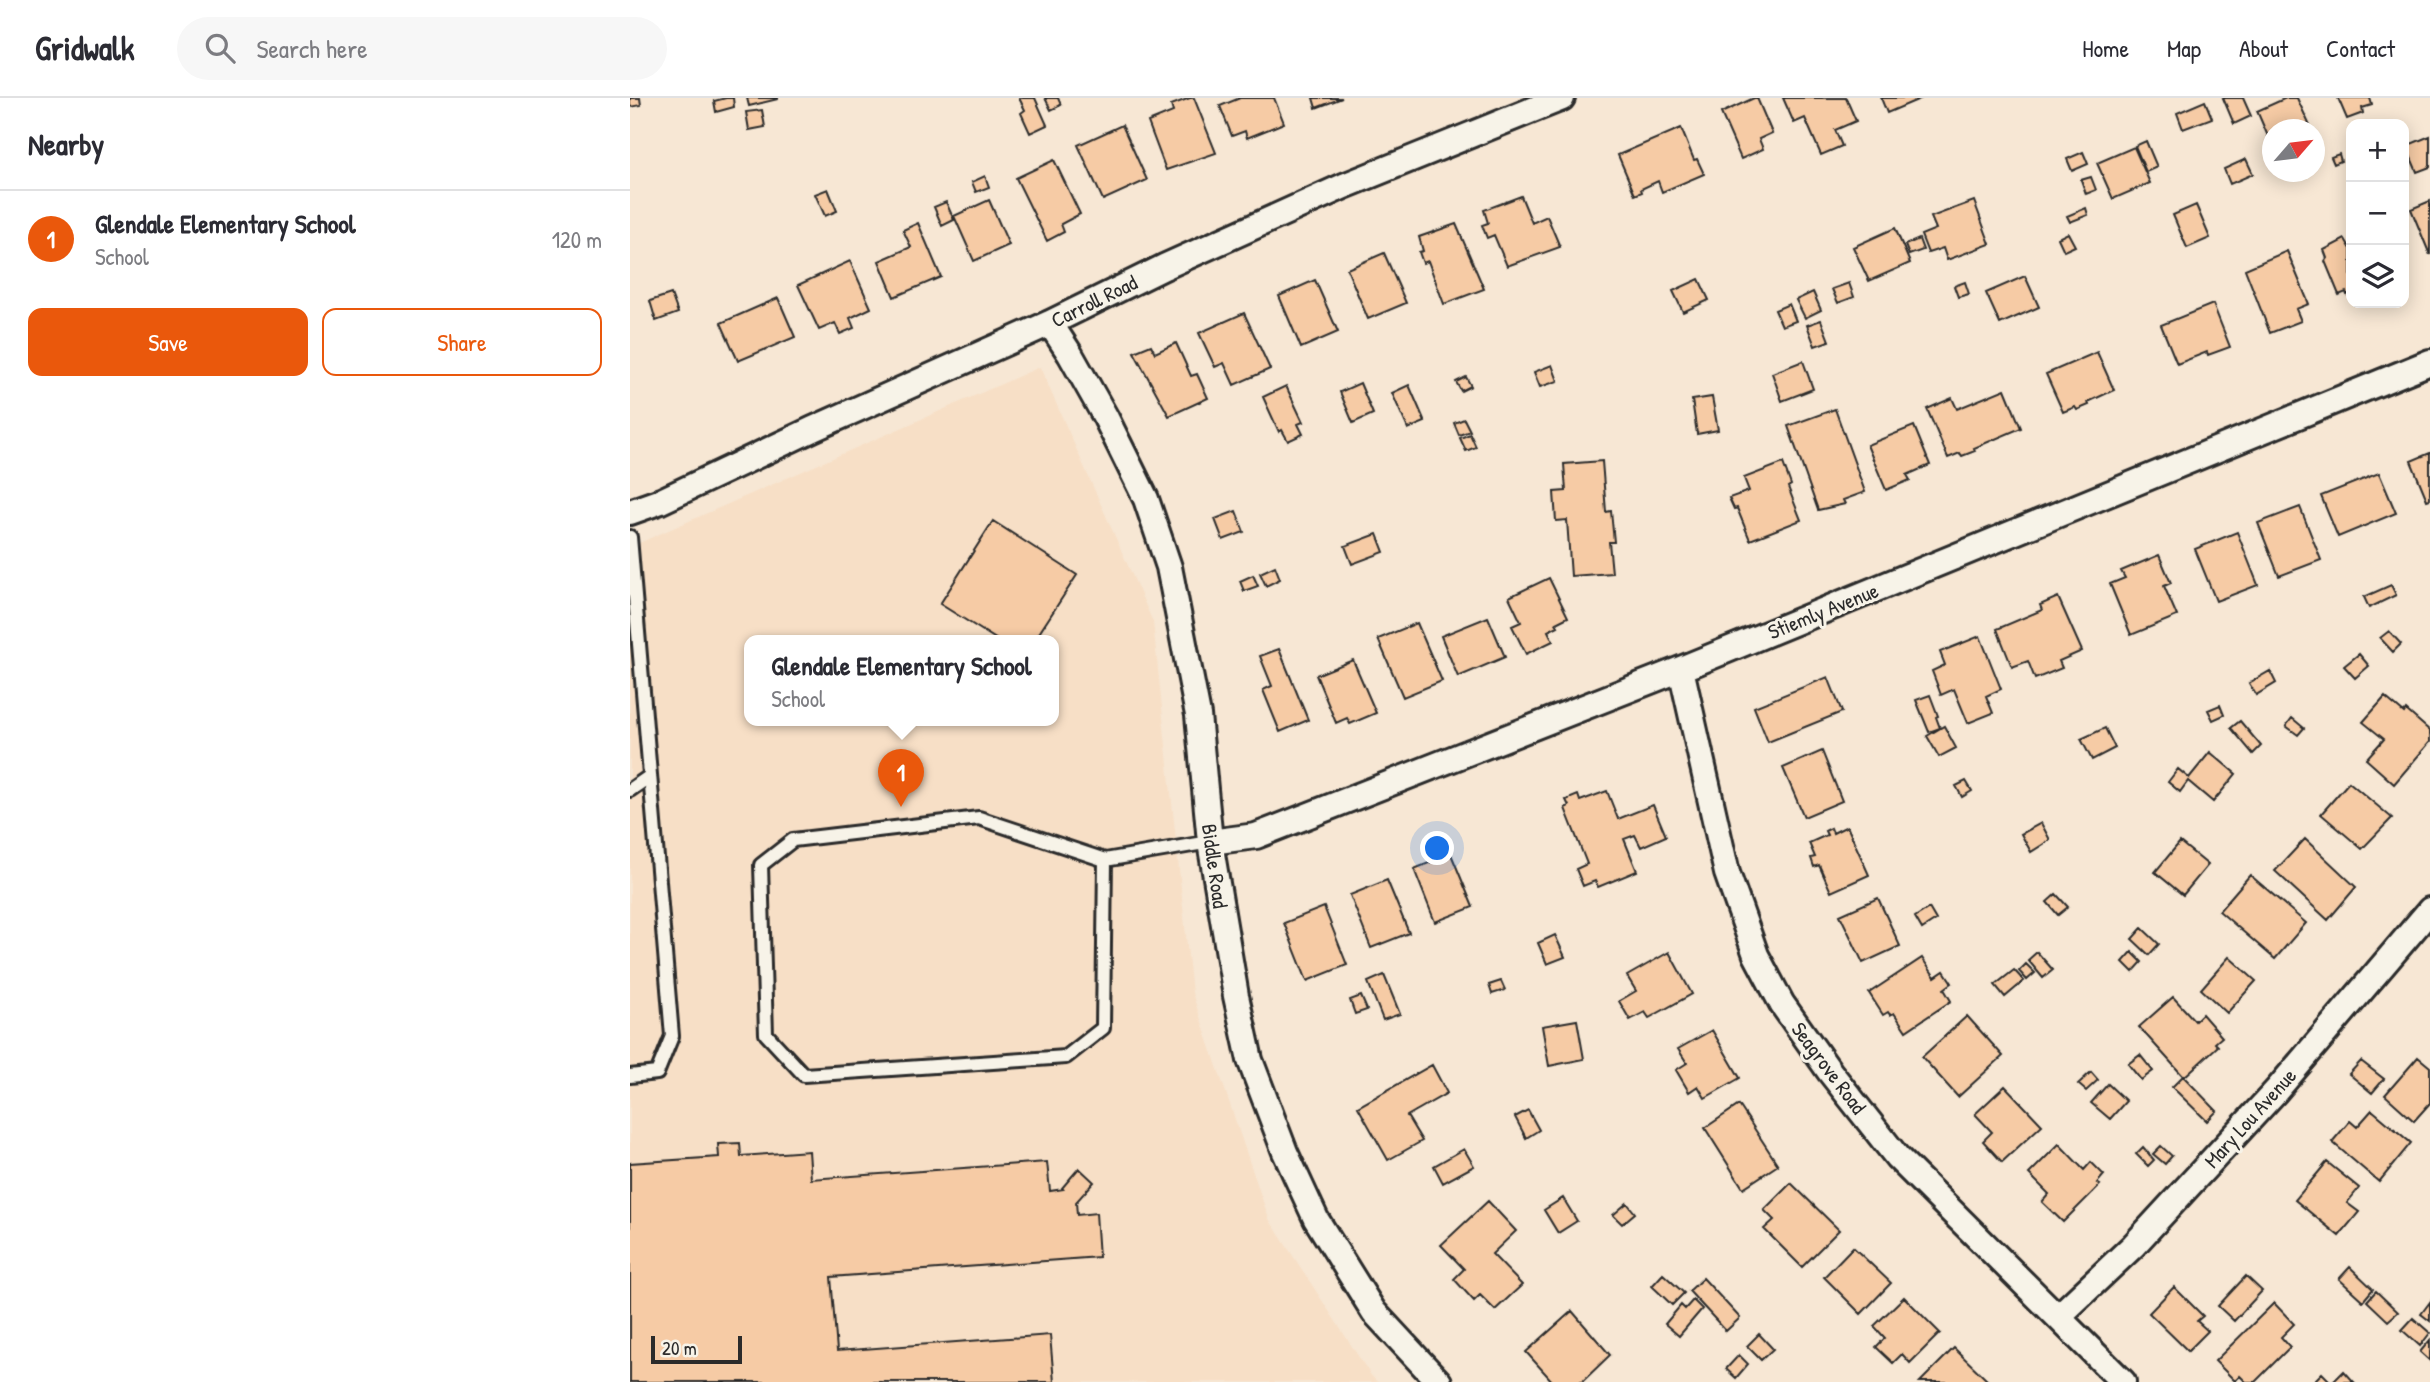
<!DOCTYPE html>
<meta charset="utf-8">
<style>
:root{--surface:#fff;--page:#f7f7f7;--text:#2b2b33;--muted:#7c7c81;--line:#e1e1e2;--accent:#ea580c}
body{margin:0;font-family:"Patrick Hand",sans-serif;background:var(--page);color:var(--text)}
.controls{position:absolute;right:21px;top:21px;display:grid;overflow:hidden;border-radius:14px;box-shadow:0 4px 18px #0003}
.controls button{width:63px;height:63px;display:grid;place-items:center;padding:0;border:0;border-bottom:2px solid var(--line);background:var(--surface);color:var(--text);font:35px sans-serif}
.compass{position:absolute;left:1632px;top:21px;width:63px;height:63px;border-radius:50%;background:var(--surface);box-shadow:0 4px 18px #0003;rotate:62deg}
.scale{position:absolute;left:21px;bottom:18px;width:91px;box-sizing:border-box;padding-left:7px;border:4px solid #2b2b2b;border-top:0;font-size:19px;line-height:24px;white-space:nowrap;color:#2b2b2b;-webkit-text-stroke:5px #f7f3e8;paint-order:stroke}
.you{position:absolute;left:808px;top:751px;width:24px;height:24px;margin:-18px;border:5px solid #fff;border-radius:50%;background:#1a73e8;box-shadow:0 0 0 10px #1a73e833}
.badge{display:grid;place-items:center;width:46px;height:46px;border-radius:50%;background:var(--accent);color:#fff;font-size:23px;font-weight:700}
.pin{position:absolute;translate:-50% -58px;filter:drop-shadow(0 2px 4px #0008)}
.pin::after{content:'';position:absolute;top:37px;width:24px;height:21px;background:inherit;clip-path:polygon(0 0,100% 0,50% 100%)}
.popup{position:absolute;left:114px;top:537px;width:315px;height:91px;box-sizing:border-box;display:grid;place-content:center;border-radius:14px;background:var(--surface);filter:drop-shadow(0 2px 5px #0005);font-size:23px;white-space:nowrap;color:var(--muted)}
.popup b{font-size:26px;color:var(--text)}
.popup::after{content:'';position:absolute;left:50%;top:100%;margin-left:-14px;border:14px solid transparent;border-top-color:var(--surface)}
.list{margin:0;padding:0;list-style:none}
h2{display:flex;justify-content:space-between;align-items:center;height:91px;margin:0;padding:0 28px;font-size:30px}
h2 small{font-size:23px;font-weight:400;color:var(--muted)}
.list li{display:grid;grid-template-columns:46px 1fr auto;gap:21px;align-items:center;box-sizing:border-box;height:98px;padding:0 28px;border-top:2px solid var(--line)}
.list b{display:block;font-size:26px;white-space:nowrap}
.list p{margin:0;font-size:23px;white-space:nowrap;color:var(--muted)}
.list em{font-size:23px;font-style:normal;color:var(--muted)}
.actions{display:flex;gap:14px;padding:21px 28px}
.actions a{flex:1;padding:16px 0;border:2px solid var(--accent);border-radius:14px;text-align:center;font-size:24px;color:var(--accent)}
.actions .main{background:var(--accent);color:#fff}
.icon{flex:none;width:38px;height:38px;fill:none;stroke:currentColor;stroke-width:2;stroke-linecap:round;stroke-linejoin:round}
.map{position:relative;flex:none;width:1800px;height:1284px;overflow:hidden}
header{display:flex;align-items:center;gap:42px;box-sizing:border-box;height:98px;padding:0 35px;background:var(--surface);border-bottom:2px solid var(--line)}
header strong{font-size:33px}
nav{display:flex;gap:38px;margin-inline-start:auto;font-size:24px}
.search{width:490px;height:63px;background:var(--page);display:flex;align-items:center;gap:18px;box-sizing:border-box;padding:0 24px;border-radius:38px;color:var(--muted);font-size:26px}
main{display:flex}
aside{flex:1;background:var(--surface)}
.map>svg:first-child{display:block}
</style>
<header>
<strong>Gridwalk</strong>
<div class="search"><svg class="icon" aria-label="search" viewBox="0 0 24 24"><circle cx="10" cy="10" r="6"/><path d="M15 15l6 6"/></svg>Search here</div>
<nav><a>Home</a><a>Map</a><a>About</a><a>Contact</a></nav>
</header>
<main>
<aside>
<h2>Nearby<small></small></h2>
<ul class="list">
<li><span class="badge">1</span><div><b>Glendale Elementary School</b><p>School</p></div><em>120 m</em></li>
</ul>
<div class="actions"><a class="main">Save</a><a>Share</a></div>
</aside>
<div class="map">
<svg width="1800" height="1284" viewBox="0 0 1800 1284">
<rect width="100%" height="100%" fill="#f7e7d4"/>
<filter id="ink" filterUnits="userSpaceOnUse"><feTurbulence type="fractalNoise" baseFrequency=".0143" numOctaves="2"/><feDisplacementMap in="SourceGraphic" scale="14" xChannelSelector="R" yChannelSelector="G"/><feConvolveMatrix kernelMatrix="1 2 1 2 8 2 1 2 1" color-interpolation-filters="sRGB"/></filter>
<g filter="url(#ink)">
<path fill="#f7dfc6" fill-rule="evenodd" d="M410,269l113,255 39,371 77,226 101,155 7,8h-747v-835zM119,543h304v80h-304z"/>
<path fill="#f6cba5" stroke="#2b2b2b" stroke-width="2" d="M0,0h10l1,7 -11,2z
M96,0h7l1,9 -18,5 -2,-11z
M117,0h31v1l-29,7z
M389,0h16l12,27 -17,8 -9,-20 4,-3z
M415,0h13l3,7 -10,5z
M560,0h4l22,55 -50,17 -18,-48 25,-10 -2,-7z
M610,0h34l10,25 -37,15 -2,-7 -13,5 -12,-30z
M683,0h29l-26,10z
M1124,0h3l15,35 -13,6 4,10 -22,10 -20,-46z
M1153,0h63l10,23 -21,9 7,16 -21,9 -16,-37 -11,5z
M1251,0h41l-35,15z
M1593,0h20l8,18 -17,8z
M1656,0h11l13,28 -8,4h-29v9l-3,2 -13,-30z
M1708,0h32l2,7 -10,3 1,5 -16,6z
M1575,3l7,17 -29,11 -6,-16z
M132,12l3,17 -16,3 -3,-18z
M492,27l25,55 -44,20 -25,-55z
M1051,30l13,32 3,-1 7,15 -42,18 -4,-11 -17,8 1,3 -7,3 -17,-40z
M1800,38v31l-13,5 -11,-26z
M1516,43l11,26 -11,5 -11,-26z
M1504,49l16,36 -37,16 -16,-36z
M1453,54l5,12 -16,7 -5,-12z
M1709,56l2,7 -7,3 -3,-7z
M1616,61l7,15 -23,10 -6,-15z
M424,62l26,54 -19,10 3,8 -17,9 -31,-63z
M355,78l4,11 -13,5 -4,-10z
M1461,79l5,13 -10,4 -5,-14z
M198,91l9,22 -12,5 -10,-22z
M891,98l11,27 15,-7 13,31 -53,19 -13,-31 -7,3 -5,-13 6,-2 -4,-13z
M359,102l20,45 -35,16 -20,-45z
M1344,103l16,43 -43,16 -4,-12 -15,5 -7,-18 15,-6 -5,-12z
M1800,103v54l-19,-46z
M316,104l8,18 -12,6 -8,-19z
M1566,107l14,33 -23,10 -14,-33z
M1456,110l2,7 -18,7 -3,-6z
M288,125l23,54 -47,20 -15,-36 32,-14 -8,-17z
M826,126l28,65 -40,15 -16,-43 -5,2 -4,-11 4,-1 -4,-14z
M1265,130l15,35 -41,18 -16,-34z
M1438,135l7,13 -11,5 -6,-13z
M1289,141l4,11 -14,5 -4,-10z
M1715,141l6,10v44l-4,2 -1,-3 -7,3 -14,-34 2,-3 -3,-8z
M1657,153l22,53 -13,5 5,12 -31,12 -25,-64z
M754,155l22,50 -38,16 -21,-50z
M220,163l21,47 -21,10 4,10 -14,6 -5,-11 -16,7 -21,-45z
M1395,178l14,31 -39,17 -14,-31z
M1069,181l10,21 -26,12 -10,-21z
M685,182l23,52 -37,16 -22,-52z
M1335,184l4,12 -11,3 -4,-11z
M1219,185l5,14 -16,6 -6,-14z
M1183,194l8,18 -16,8 -9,-18z
M41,196l7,19 -22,8 -6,-20z
M148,200l17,39 -57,24 -17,-38z
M1159,206l7,17 -14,5 -7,-16z
M1583,206l17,43 -22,8 -1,-3 -30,12 -16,-39z
M614,215l26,56 -36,16 -10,-22 -9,4 -16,-34z
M1191,222l8,21 -14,5 -8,-21z
M546,245l15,33 6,-2 11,24 -39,18 -35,-64 17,-7 4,8z
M1467,254l17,38 -26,12 1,3 -12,5 -2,-3 -12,5 -17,-38z
M1173,263l10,28 -31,12 -10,-28z
M922,267l6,16 -18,6 -6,-15z
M836,279l5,9 -10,5 -5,-9z
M730,285l13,31 -20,9 -13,-31z
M779,287l16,37 -17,7 -16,-36z
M656,288l17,36 -5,2 5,10 -15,7 -6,-11 -3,2 -16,-35z
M1375,291l16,39 -47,20 1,3 -13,5 -2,-3 -12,5 -21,-49 25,-11 5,11z
M1082,299l6,33 -21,4 -5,-34z
M1205,311l30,83 -22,8 2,4 -27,6 -30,-84z
M834,321l6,12 -11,4 -5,-12z
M1284,328l16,39 -23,10 3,5 -24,10 -19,-45z
M840,336l6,13 -10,4 -6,-13z
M1800,355v46l-3,1 -16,-39z
M972,363l4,51 5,-1 3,31h-5l3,31 -41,3 -4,-56 -11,1 -2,-29 12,-1 -2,-27z
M1153,365l8,22 -3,2 13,33 -51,20 -13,-32 -3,1 -5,-11 20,-7 -5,-13z
M1749,375l17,40 -58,24 -17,-41z
M1670,409l21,53 -42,16 -21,-53z
M606,413l8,21 -21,8 -8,-21z
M363,423l84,54 -43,66h-35l-59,-37z
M1607,434l21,53 -42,16 -21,-52z
M747,436l7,18 -32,12 -7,-18z
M1529,457l12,28 -7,3 13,30 -46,19 -21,-51 15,-6 -4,-7z
M645,468l5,13 -14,7 -6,-13z
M623,477l5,11 -14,5 -4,-10z
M919,480l19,39 -12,6 2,3 -10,5 5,10 -27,13 -14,-28 9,-4 -12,-25z
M1761,487l5,10 -27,13 -5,-11z
M1428,499l24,54 -23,10 3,7 -27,11 -7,-18 -16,6 -15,-38 45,-19 -2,-5z
M858,519l17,40 -47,20 -17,-41z
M787,525l25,58 -39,16 -25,-58z
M1759,533l12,13 -8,8 -13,-14z
M1350,538l21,53 -15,7 7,17 -25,10 -14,-34 -13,6 -9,-24 13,-6 -5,-13z
M649,551l29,71 -28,12 -17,-42 9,-4 -12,-30z
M1729,556l10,12 -14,12 -11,-12z
M723,562l23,53 -26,11 -3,-6 -11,5 -20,-48z
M1640,573l6,12 -20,12 -7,-12z
M1198,579l14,35 -74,30 -14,-35z
M1300,597l8,21 -2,1 4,11 -11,4 -13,-32z
M1755,599l19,16 2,-3 24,21v11l-36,42 -28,-25 18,-20 -21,-17z
M1590,607l4,10 -11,5 -5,-10z
M1662,620l12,10 -6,7 -12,-9z
M1610,623l21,25 -8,8 -22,-26z
M1314,628l12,22 -17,9 -12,-21z
M1475,630l10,20 -23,12 -11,-21z
M1192,653l20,50 -38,16 -21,-49z
M1580,654l26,22 -23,28 -25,-21 -8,11 -12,-10 10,-13 11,9z
M1336,683l6,10 -10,6 -6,-11z
M1719,684l43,36 -30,31 -41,-35z
M977,693l11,28 35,-14 13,31 -25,11 -6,-12 -11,4 13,32 -39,16 -3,-6 -12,5 -7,-17 11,-5 -22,-56 4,-2 -3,-6 12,-5 2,6z
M1411,725l9,17 -19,12 -10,-18z
M1217,728l22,49 -38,17 -12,-27 -5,2 -3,-9 4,-1 -6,-14 18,-8 -2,-4 6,-3 2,5z
M1675,741l51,48 -28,33 -53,-49z
M1550,744l28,23 -25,30 -28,-23z
M821,756l22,53 -38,15 -21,-53z
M1620,777l56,48 -31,36 -56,-48z
M757,782l22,53 -38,15 -21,-53z
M1426,796l12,13 -10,8 -11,-13z
M1248,800l22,48 -37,17 -23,-48z
M694,809l23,58 -40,16 -23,-58z
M1299,810l7,12 -14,9 -7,-12z
M1512,830l17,16 -10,11 -17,-16z
M925,837l10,22 -18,7 -9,-21z
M1039,854l23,42 -43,24 -4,-6 -15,8 -11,-19 17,-10 -9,-15z
M1407,854l16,18 -10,8 -15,-18z
M1502,854l10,10 -9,10 -10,-10z
M1599,859l27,24 -29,32 -26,-24z
M1292,860l13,19 9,-6 8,12 -8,6 7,12 -45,30 -12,-18 -4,2 -2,-3 -5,3 -14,-22z
M1396,866l9,9 -8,7 -8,-9z
M1384,872l10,11 -19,16 -10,-12z
M754,877l16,39 -17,6 -15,-38z
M871,883l4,9 -13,4 -3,-9z
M731,898l6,14 -12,4 -5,-14z
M1543,899l22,24 7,-7 20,23 -7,6 3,3 -34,31 -45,-50z
M1337,918l36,40 -45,41 -36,-40z
M947,922l7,39 -35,7 -7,-40z
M1082,932l28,48 -35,20 -7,-12 -9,6 -13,-22 11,-7 -9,-14z
M1510,957l13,16 -12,9 -13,-16z
M1788,959l12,10v36l-16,18 -29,-26z
M1731,963l23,18 -12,14 -23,-19z
M802,967l15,28 -40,23 15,25 -34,19 -30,-53z
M1461,974l7,8 -12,11 -8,-7z
M1553,978l34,35 -10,10 -35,-34z
M1478,986l18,17 -16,18 -19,-16z
M1375,988l37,39 -40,37 -19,-21 9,-9 -17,-18z
M1109,1007l39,60 -35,23 -38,-60z
M898,1012l11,20 -13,8 -11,-21z
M1742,1012l39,33 -32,39 -47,-40 18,-21 7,6z
M110,1045l1,13 68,-5 2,28 236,-17 3,29 13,-2 -1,-1 17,-20 15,14 -18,20 1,13 19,-2 3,44 -268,20 6,74 213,-16 4,47h-424v-219l89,-6 -1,-13z
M1429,1046l25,26 7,-8 13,13 -7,8 3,2 -37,37 -21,-20 7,-8 -20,-20z
M1531,1048l11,10 -7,8 -12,-10z
M1513,1049l11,13 -6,6 -12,-12z
M834,1051l10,17 -31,17 -9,-17z
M1697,1064l32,26 -12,15 12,9 -20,24 -44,-36z
M1161,1085l48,47 -37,37 -38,-38 10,-9 -10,-10z
M933,1100l14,23 -19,12 -14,-23z
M858,1103l28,30 -24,23 30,31 -27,25 -15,-15 -6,6 -20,-22 10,-10 -23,-24z
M997,1105l8,10 -13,11 -9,-9z
M1223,1149l38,36 -30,31 -37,-37z
M1720,1169l23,22 -10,12 -24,-22z
M1033,1176l21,19 -12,12 -20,-19z
M1616,1178l16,15 -28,30 -16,-15z
M1073,1180l37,40 -14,13 -37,-40z
M1544,1189l29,29 -6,5 11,10 -20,20 -39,-38z
M1746,1193l22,21 -10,9 -21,-20z
M1274,1199l36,36 -30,30 -8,-9 -9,9 -17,-16 9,-9 -11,-12z
M1063,1202l9,9 -23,27 -14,-12 16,-19 4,4z
M1800,1204v19l-9,-7z
M1644,1205l20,21 -13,13 9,10 -35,35h-9l-6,-6 -5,5 -20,-20z
M942,1213l38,44 -28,27h-29l-27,-30z
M1783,1220l17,15 -10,13 -18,-16z
M1129,1236l14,15 -12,11 -14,-14z
M1800,1242v21l-10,-9z
M1324,1250l35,34h-69z
M1109,1257l9,9 -12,14 -10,-9z
M1714,1273l10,11h-21z
M1692,1275l7,7 -3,2h-13z"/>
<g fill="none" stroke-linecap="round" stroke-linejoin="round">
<defs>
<path id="service" d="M0,439l42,499 -15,37 -27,3
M0,692l20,-14
M475,762l-2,168 -37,29 -262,18 -38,-41 -5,-169 32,-25 186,-22 126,42 105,-18"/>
<path id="minor" d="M420,225l20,31 36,64 40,81 23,68 29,148 12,127 26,154 14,64 35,92 31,67 58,93 65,70
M0,414l31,-11 152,-72 237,-106 114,-56 180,-81 218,-88
M1051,571l46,204 29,82 26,49 48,68 67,85 226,225
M580,744l46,-6 425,-167 749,-307
M1429,1218l74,-70 143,-155 154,-181"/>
</defs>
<use href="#service" stroke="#2b2b2b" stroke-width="18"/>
<use href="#minor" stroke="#2b2b2b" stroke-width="30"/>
<use href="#service" stroke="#f7f3e8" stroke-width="12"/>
<use href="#minor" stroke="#f7f3e8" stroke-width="24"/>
</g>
</g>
<g text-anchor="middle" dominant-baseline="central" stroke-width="6" stroke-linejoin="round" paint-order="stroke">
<g font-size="21" fill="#2b2b2b" stroke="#f7f3e8">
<text transform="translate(464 203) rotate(-26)">Carroll Road</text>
<text transform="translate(1193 513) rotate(-22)">Stiemly Avenue</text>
<text transform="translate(585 768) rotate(82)">Biddle Road</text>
<text transform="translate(1199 970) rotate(53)">Seagrove Road</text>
<text transform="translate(1620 1020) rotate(-48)">Mary Lou Avenue</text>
</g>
</g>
</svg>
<div class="controls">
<button>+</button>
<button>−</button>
<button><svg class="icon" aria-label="layers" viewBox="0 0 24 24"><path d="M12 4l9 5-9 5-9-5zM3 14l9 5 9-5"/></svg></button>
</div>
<svg class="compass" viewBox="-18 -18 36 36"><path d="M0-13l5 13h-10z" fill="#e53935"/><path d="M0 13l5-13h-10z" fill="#7c7c81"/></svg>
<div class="scale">20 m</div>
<div class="you"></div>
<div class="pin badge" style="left:271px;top:709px">1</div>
<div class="popup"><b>Glendale Elementary School</b>School</div>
</div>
</main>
